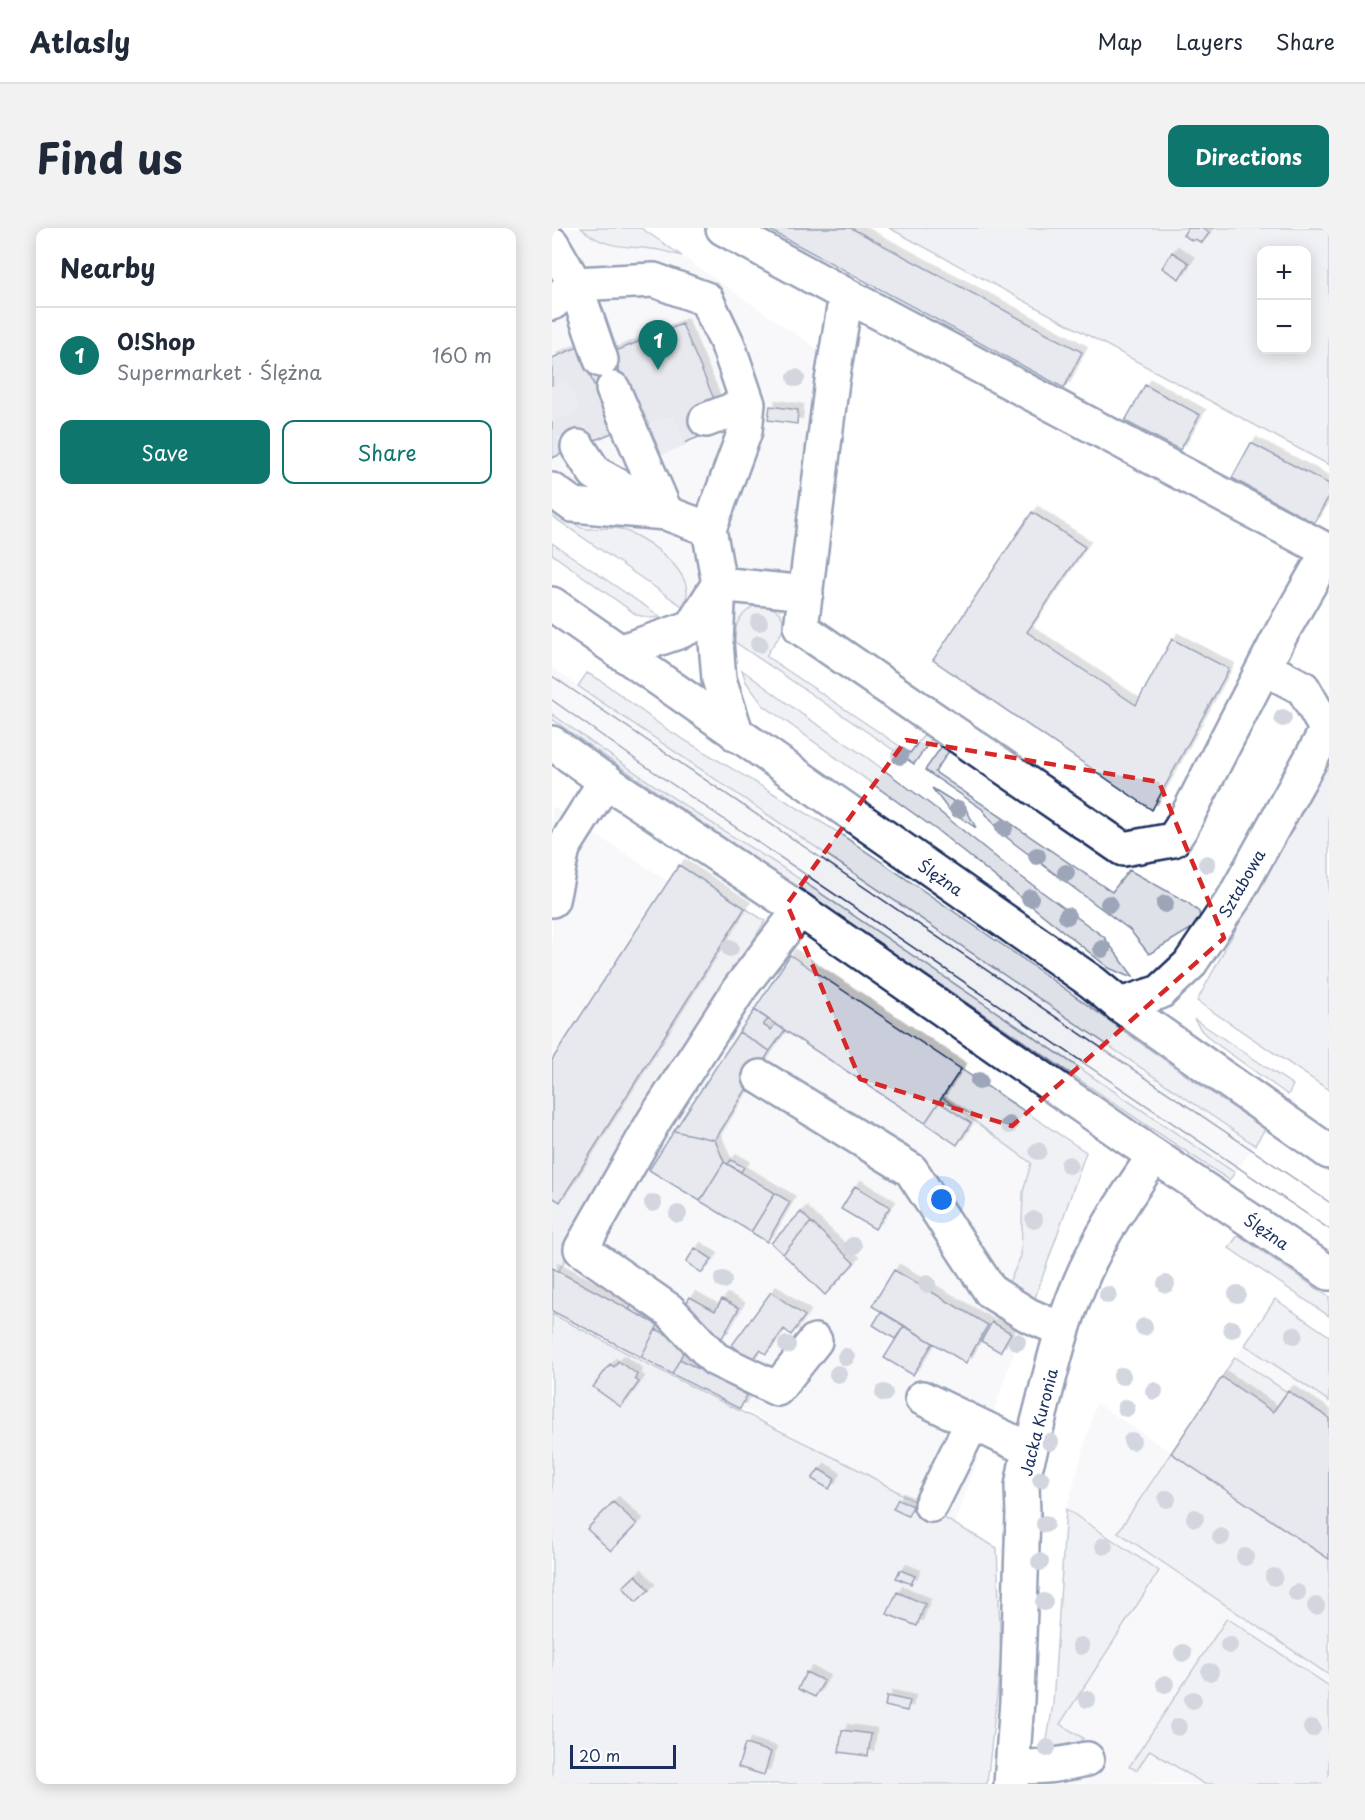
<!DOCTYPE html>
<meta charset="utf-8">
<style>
:root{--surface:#fff;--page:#f2f2f3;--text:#1f2937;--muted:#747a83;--line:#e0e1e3;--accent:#0f766e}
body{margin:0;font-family:"Playpen Sans",sans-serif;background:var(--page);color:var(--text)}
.controls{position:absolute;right:18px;top:18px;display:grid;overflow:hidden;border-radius:12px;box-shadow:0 3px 15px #0003}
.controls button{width:54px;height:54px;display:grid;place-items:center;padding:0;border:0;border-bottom:2px solid var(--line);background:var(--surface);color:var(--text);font:30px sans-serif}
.scale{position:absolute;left:18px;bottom:15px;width:106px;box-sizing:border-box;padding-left:6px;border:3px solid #1b2f5e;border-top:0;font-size:16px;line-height:21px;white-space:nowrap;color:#1b2f5e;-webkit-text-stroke:4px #fff;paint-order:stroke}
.you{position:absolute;left:390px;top:972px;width:21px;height:21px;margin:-15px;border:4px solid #fff;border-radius:50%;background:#1a73e8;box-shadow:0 0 0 9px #1a73e833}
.badge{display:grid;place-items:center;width:39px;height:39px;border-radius:50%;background:var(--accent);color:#fff;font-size:20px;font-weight:700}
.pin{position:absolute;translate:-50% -50px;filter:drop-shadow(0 2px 3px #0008)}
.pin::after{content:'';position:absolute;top:32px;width:21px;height:18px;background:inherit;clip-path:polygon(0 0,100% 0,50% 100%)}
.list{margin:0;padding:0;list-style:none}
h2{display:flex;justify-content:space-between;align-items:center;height:78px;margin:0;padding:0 24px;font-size:26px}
h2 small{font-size:20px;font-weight:400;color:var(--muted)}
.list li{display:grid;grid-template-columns:39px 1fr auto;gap:18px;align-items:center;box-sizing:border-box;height:96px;padding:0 24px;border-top:2px solid var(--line)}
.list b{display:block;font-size:22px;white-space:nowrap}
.list p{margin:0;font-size:20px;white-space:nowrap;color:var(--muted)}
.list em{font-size:20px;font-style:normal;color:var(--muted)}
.actions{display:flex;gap:12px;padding:18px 24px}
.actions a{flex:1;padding:14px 0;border:2px solid var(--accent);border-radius:12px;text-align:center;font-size:21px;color:var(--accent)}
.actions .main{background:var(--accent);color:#fff}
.map{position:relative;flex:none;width:777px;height:1556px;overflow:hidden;border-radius:12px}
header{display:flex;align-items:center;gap:36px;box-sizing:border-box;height:84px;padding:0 30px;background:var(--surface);border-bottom:2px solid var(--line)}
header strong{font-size:28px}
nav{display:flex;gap:33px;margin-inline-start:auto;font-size:21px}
.intro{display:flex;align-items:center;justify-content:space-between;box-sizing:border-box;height:144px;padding:0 36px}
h1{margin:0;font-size:42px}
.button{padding:15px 27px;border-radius:12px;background:var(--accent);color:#fff;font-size:21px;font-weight:700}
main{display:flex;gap:36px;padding:0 36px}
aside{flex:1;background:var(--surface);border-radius:12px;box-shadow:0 3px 15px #0003}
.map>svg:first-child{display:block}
</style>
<header>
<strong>Atlasly</strong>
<nav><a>Map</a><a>Layers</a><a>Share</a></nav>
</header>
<div class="intro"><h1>Find us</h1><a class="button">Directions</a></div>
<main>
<aside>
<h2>Nearby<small></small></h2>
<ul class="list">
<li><span class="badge">1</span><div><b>O!Shop</b><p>Supermarket · Ślężna</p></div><em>160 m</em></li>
</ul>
<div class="actions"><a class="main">Save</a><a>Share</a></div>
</aside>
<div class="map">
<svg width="777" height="1556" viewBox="0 0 777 1556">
<defs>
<filter id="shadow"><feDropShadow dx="5.5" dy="-5.5" stdDeviation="0" flood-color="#0004"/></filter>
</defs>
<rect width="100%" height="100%" fill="#fff"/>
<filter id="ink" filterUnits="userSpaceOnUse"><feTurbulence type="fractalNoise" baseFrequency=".0167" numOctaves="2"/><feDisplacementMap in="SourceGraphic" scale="12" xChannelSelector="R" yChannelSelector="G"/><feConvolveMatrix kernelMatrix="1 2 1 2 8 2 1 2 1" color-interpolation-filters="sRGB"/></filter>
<g filter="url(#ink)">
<path fill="#eff0f4" d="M0,0h29l7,6 26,12 45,4 23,6 137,94 -26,210 -11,71 -17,25 -80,-54 3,-11 -2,-9 -7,-12 -35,-30 -28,-12h-35l-29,-22z
M0,439l26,19 677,459 -20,28 -458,-309 -61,-37 -107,-72 -57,-41z
M0,578l116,75 11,-16 66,43 45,47 296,197 -83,232 -48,141 -96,-55 -307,-161z
M723,1071l54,37v448h-289l13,-80 13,-193 30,-108 75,49z"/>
<path fill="#dee1e7" stroke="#7c88a2" stroke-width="1.5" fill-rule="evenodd" d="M29,0h60l41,28c-7,-2 -15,-4 -23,-6 -31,-5 -52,1 -78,-22z
M337,0h440v237zM710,22h44v100h-44z
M0,278c7,5 22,19 30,22 12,3 26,-2 38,1 23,6 85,48 62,77l-130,-90z
M0,315l109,74 -11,1 -13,-3 -85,-61z
M203,377c15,0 33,6 27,26 -3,8 -12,17 -16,25l144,97 17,-22 7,5 -20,28 -179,-122c-1,-19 5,-27 20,-37z
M190,442l61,45 62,41 65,48 82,66 92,67 29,39h-6l-18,-8 -171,-137 -175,-126 -17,-23z
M35,445l13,7 66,49 170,102 187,128 168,120 74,50 -10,16 -677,-459z
M0,486c73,53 148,103 225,150l458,309 -6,7 -89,-59 -553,-377 -35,-25z
M392,515l7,5 -16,24 177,120 17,-22 58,32 12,10 1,8 -6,7 -45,27 -19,-24 -115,-86 -16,-13 -17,-22 -57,-39z
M777,528v334l-132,-89z
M380,560l34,21 10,19 -28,-19z
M193,680l20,13 -207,351 -6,-4v-71l8,4z
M642,791l99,66 -5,10 -77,-55 -10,-10z
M409,841l125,83 -53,152 -27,-15 15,-33 2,-64 8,-29 -89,-66z
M686,1007l91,62v19l-100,-68z
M723,1071l54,37v65l-84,-56z
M0,1086l152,79 155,77 138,78 4,110 -14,126h-435z
M683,1129l52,35 -14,20 -51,-35z
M619,1225l158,106v116l-211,-143z
M514,1281l93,62 -99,153 23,14 -4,6 -34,8 8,-48z
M675,1390l102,68v98h-125l-54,-34 -13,20 -8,-3z"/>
<path fill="#caceda" stroke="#1b2f5e" stroke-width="1.5" filter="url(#shadow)" d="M214,0h85l231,124 -18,36z
M636,0h15l6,5 -7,10 -7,-4 -2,2 -10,-6z
M620,24l17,11 -10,16 -17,-11z
M130,96l32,75 -3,33 -56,23 -44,-102z
M26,119l36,85 -62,26v-100z
M61,128l12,28 -27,11 -12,-29z
M593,157l55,30 -20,35 -55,-29z
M218,178l28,4 -1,14 -29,-4z
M699,215l78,41v12l-15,27 -82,-45z
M480,284l53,35 -58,85 109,73 36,-66 57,30 -77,141 -219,-150z
M127,637l66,43 -185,294 -8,-5v-137z
M238,727l171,114 -36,54 -171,-113z
M203,782l13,9 -5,6 8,5 4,-6 10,6 -15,21 -31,-19z
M187,804l31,19 -55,89 -41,-9z
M387,874l32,21 -14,22 -32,-22z
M122,903l41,9 9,22 -24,39 -51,-31z
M179,932l13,7 -3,5 -13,-8z
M172,934l51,31 -24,39 -51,-31z
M303,958l35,21 -15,22 -34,-20z
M223,965l15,9 -23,40 -16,-10z
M249,984l10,10 -28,32 -12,-11z
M259,994l43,41 -29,32 -42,-41z
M143,1020l17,11 -10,14 -16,-11z
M0,1040l106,57 -17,32 -89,-46z
M342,1042l94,55 -22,38 -94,-57z
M219,1064l34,24 -14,19 -7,-6 -18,25 -6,-4 -8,11 -20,-16z
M138,1069l25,14 7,-12 17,9 -17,30 -42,-24z
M83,1071l14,8 -5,10 -15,-7z
M329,1084l23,14 -9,13 -22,-14z
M440,1094l19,11 -11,19 -19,-11z
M352,1098l29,17 -20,32 -29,-17z
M104,1101l31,16 -15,29 -31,-17z
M128,1131l67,36 -7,14 -68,-35z
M66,1133l19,13 -2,5 4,3 -18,25 -28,-20 17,-23 4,3z
M670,1149l51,35 15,-21 41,27v141l-158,-106z
M267,1241l16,10 -6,10 -17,-10z
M346,1271l15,7 -5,10 -15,-7z
M61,1274l24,22 -26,27 -24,-22z
M348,1342l15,6 -4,8 -15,-6z
M84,1347l13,15 -13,12 -13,-15z
M345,1364l28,12 -8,22 -30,-12z
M254,1444l18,9 -9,16 -17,-8z
M335,1468l23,5 -3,10 -22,-5z
M290,1502l29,4 -3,22 -29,-4z
M193,1516l26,8 -7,23 -26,-8z"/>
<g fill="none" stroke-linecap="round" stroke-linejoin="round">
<path stroke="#d1d5df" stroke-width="33" stroke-dasharray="33 16" stroke-linecap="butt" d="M0,158l26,61
M97,214l57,-22"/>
<defs>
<path id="minor" d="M171,0l123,67 -14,86 -31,247 322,221 50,-9 8,-12 101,-196 47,-82
M0,16l23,40 79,-4 52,19 22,46 20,59 -3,27 -36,98 10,55 -3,58 3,37 18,56
M294,67l482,256
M0,75l23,-19 26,76
M61,161l53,124
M154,192l42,-16
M26,219l17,26 63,35
M0,262l21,15 93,8 43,16
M167,356l87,9
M67,424l62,-21 11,-5 26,-41
M712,440l39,20 24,42
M0,672l11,-52 43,-68
M248,682l-60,78 -85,131 -74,130 88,61 46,49 62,30 38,-48
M568,777l40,-13 29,-27 45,-67 95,-172
M208,849l151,93 80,122 37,23 34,15
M370,1170l108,52
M379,1277l41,-82
M461,1537c25,5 49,-1 74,-6
M459,1556l6,-83 6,-187 -1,-28 4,-21c18,-58 28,-119 51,-175 19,-49 48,-91 77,-134"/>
<path id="major" d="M0,376l540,378 28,23 209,147
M0,515l45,32 203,135 331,230 198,133"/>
</defs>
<use href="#minor" stroke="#1b2f5e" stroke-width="38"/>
<use href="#major" stroke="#1b2f5e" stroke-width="38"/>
<use href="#minor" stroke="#fff" stroke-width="33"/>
<use href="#major" stroke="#fff" stroke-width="33"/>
<path stroke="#1b2f5e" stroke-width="1.5" d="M0,448l777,526
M0,472l83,59 694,470"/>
</g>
<g fill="#9da5b9">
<circle cx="244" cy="150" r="9"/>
<circle cx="207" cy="394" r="9"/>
<circle cx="207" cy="416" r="9"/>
<circle cx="731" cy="490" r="9"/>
<circle cx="348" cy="528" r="9"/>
<circle cx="406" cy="581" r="9"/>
<circle cx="452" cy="600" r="9"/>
<circle cx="485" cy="628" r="9"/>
<circle cx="655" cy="636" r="9"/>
<circle cx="514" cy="645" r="9"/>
<circle cx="478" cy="670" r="9"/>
<circle cx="557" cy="676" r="9"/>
<circle cx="613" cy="676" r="9"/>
<circle cx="515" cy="688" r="9"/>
<circle cx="178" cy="720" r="9"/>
<circle cx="550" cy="721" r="9"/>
<circle cx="427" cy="853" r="9"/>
<circle cx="457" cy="897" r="9"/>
<circle cx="486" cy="923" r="9"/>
<circle cx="517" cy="937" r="9"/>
<circle cx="101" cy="975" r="9"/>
<circle cx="126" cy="986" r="9"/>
<circle cx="482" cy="992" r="9"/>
<circle cx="301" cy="1018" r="9"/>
<circle cx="171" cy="1052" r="9"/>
<circle cx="375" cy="1056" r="9"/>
<circle cx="614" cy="1056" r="9"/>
<circle cx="685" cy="1066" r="9"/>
<circle cx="556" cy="1067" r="9"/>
<circle cx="592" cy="1099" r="9"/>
<circle cx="680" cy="1101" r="9"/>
<circle cx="742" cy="1107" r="9"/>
<circle cx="465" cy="1114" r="9"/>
<circle cx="235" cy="1117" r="9"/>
<circle cx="294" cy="1129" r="9"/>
<circle cx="286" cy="1146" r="9"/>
<circle cx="570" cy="1148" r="9"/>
<circle cx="602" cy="1163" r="9"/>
<circle cx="332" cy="1165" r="9"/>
<circle cx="574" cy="1180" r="9"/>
<circle cx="580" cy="1213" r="9"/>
<circle cx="498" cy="1214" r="9"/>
<circle cx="489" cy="1251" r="9"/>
<circle cx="615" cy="1271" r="9"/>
<circle cx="643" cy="1290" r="9"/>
<circle cx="493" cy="1296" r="9"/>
<circle cx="669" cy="1309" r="9"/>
<circle cx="552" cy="1318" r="9"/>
<circle cx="693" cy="1329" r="9"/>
<circle cx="488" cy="1334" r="9"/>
<circle cx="722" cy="1349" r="9"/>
<circle cx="745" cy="1365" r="9"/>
<circle cx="492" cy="1374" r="9"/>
<circle cx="764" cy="1378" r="9"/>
<circle cx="677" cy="1417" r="9"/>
<circle cx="529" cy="1418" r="9"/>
<circle cx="631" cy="1425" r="9"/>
<circle cx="658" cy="1444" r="9"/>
<circle cx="613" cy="1456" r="9"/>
<circle cx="535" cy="1471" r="9"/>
<circle cx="641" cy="1472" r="9"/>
<circle cx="626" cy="1499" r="9"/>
<circle cx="760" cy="1500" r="9"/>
<circle cx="495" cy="1520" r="9"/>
</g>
</g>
<path d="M0 0H777V1556H0ZM354,512l253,42 65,156 -212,188 -152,-47 -73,-175z" fill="#fff" fill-opacity=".55" fill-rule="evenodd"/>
<path fill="none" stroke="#d62828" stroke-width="4.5" stroke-dasharray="12 8" stroke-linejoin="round" d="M354,512l253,42 65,156 -212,188 -152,-47 -73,-175z"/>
<g text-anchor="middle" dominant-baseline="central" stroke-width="6" stroke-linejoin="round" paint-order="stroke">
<g font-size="16" fill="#1b2f5e" stroke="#fff">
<text transform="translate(389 649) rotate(35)">Ślężna</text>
<text transform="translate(689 655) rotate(-60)">Sztabowa</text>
<text transform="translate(715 1003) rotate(34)">Ślężna</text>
<text transform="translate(486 1194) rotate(-76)">Jacka Kuronia</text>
</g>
</g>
</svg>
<div class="controls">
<button>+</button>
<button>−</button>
</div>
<div class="scale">20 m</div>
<div class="you"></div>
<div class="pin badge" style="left:106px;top:142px">1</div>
</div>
</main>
